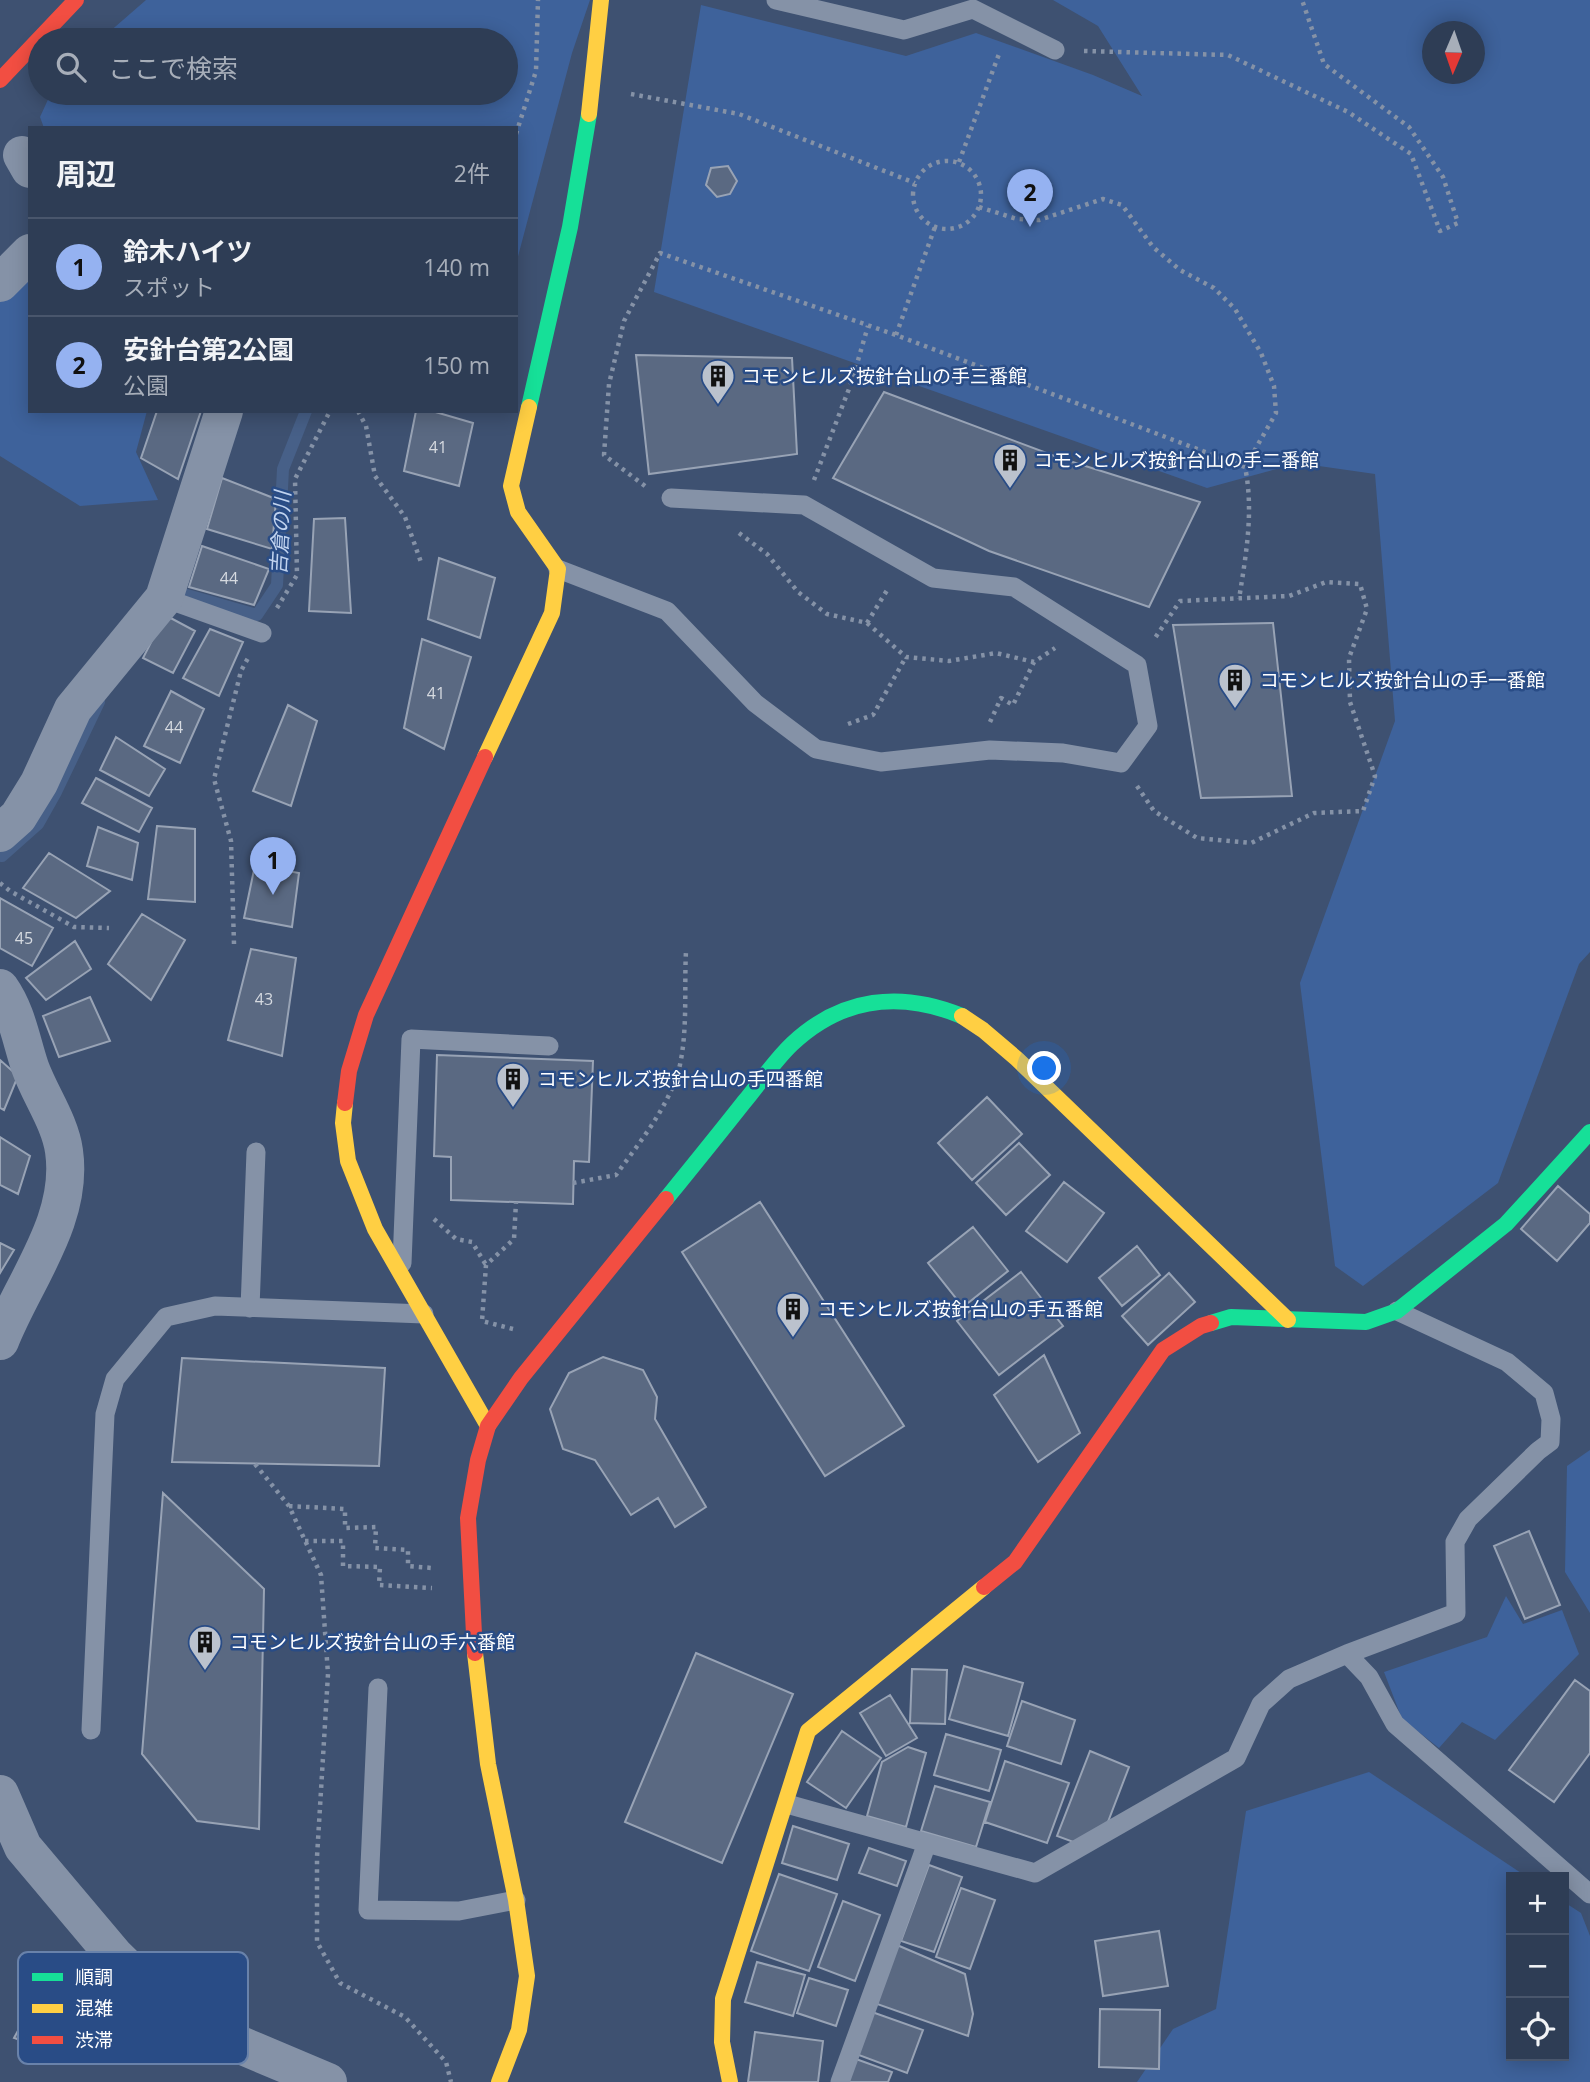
<!DOCTYPE html>
<html lang="ja">
<meta charset="utf-8">
<style>
:root{--surface:#2e3d55;--page:#3a485f;--text:#f1f3f6;--muted:#a7aeb9;--line:#49566c;--accent:#95b2f1}
body{margin:0;font-family:"Open Sans","Noto Sans JP",sans-serif;background:var(--page);color:var(--text)}
.controls{position:absolute;right:21px;bottom:21px;display:grid;overflow:hidden;border-radius:0px;box-shadow:0 4px 18px #0003}
.controls button{width:63px;height:63px;display:grid;place-items:center;padding:0;border:0;border-bottom:2px solid var(--line);background:var(--surface);color:var(--text);font:35px sans-serif}
.compass{position:absolute;left:1422px;top:21px;width:63px;height:63px;border-radius:50%;background:var(--surface);box-shadow:0 4px 18px #0003;rotate:182deg}
.you{position:absolute;left:1045px;top:1069px;width:24px;height:24px;margin:-18px;border:5px solid #fff;border-radius:50%;background:#1a73e8;box-shadow:0 0 0 10px #1a73e833}
.badge{display:grid;place-items:center;width:46px;height:46px;border-radius:50%;background:var(--accent);color:#111;font-size:23px;font-weight:700}
.pin{position:absolute;translate:-50% -58px;filter:drop-shadow(0 2px 4px #0008)}
.pin::after{content:'';position:absolute;top:37px;width:24px;height:21px;background:inherit;clip-path:polygon(0 0,100% 0,50% 100%)}
.list{margin:0;padding:0;list-style:none}
h2{display:flex;justify-content:space-between;align-items:center;height:91px;margin:0;padding:0 28px;font-size:30px}
h2 small{font-size:23px;font-weight:400;color:var(--muted)}
.list li{display:grid;grid-template-columns:46px 1fr auto;gap:21px;align-items:center;box-sizing:border-box;height:98px;padding:0 28px;border-top:2px solid var(--line)}
.list b{display:block;font-size:26px;white-space:nowrap}
.list p{margin:0;font-size:23px;white-space:nowrap;color:var(--muted)}
.list em{font-size:23px;font-style:normal;color:var(--muted)}
.icon{flex:none;width:38px;height:38px;fill:none;stroke:currentColor;stroke-width:2;stroke-linecap:round;stroke-linejoin:round}
.map{position:relative;flex:none;width:1590px;height:2082px;overflow:hidden}
.search{position:absolute;background:var(--surface);box-shadow:0 4px 18px #0003;left:28px;top:28px;width:490px;height:77px;display:flex;align-items:center;gap:18px;box-sizing:border-box;padding:0 24px;border-radius:38px;color:var(--muted);font-size:26px}
.panel{position:absolute;background:var(--surface);box-shadow:0 4px 18px #0003;left:28px;top:126px;width:490px;height:287px;border-radius:0px}
.map>svg:first-child{display:block}
</style>
<div class="map">
<svg width="1590" height="2082" viewBox="0 0 1590 2082">
<rect width="100%" height="100%" fill="#3e5171"/>
<path fill="#3e629b" fill-rule="evenodd" d="M146,0h444l-18,53 -56,211v-136h-472l-4,-11 11,-24h455v-53h-406z
M1053,0h537v952l-11,12 -81,219 -135,103 -28,-20 -35,-283 95,-262 -20,-247 -77,-11 -91,25 -553,-196 47,-287 205,51 70,-23 117,42 49,21 -44,-70zM1432,32h42v42h-42z
M30,239v172h117l-11,41 22,48 -78,6 -80,-50v-167z
M1590,1450v163l-25,-41 2,-106z
M1506,1596l17,28 39,-14 17,44 -84,86 -33,-18 -23,26 -37,-29 -18,-47 103,-35z
M1369,1772l158,105h-16v179h53v-154l17,11 9,23v146h-453l36,-53 43,-20 30,-198z"/>
<g fill="none" stroke-linecap="round" stroke-linejoin="round">
<path stroke="#476088" stroke-width="12" d="M178,596l2,-3 77,22 20,-30 6,-116 23,-58
M2,856l36,-32 18,-32 43,-90"/>
</g>
<path fill="#5a6982" stroke="#98a3b5" stroke-width="2" d="M728,166l9,15 -7,13 -13,3 -11,-12 5,-17z
M636,355l156,3 5,96 -148,20z
M884,392l176,66 140,44 -51,105 -160,-56 -156,-73z
M157,411h44l-23,68 -37,-21z
M416,411h16l41,12 -14,63 -55,-15z
M222,478l54,21 -4,50 -65,-20z
M345,518l6,95 -42,-2 5,-92z
M202,546l67,23 -15,36 -65,-18z
M439,558l56,20 -15,60 -52,-19z
M165,615l30,16 -22,42 -30,-15z
M1273,623l19,173 -91,2 -28,-173z
M210,629l33,13 -24,54 -36,-18z
M422,639l49,18 -27,92 -40,-21z
M171,691l33,18 -24,54 -36,-17z
M288,705l29,16 -26,85 -38,-15z
M116,737l49,32 -16,27 -49,-26z
M96,778l56,30 -13,24 -57,-29z
M157,826l38,3v73l-47,-3z
M98,827l40,16 -6,37 -45,-14z
M49,853l61,38 -34,27 -53,-30z
M255,865l44,8 -7,54 -48,-9z
M0,898l53,30 -21,38 -32,-18z
M142,914l43,26 -34,60 -43,-36z
M75,941l16,28 -45,31 -20,-22z
M251,949l45,9 -14,98 -54,-16z
M90,997l20,44 -51,16 -16,-41z
M437,1055l156,6 -4,101 -15,-1 -1,43 -122,-4v-43l-17,-1z
M0,1060l18,16 -14,34 -4,-2z
M987,1097l35,37 -50,46 -34,-37z
M0,1137l30,19 -12,38 -18,-9z
M1019,1143l31,32 -44,40 -30,-32z
M1064,1182l40,31 -37,49 -41,-31z
M1558,1186l32,28v9l-33,38 -36,-32z
M760,1202l144,224 -79,50 -143,-224z
M973,1227l35,44 -45,36 -35,-44z
M0,1243l14,7 -14,23z
M1137,1246l23,29 -38,31 -23,-28z
M1021,1272l42,54 -64,49 -42,-54z
M1169,1273l26,29 -47,43 -26,-29z
M1044,1355l36,78 -42,29 -44,-67z
M603,1357l40,13 14,27 -2,22 51,88 -31,20 -17,-29 -27,17 -36,-55 -32,-11 -13,-40 19,-36z
M182,1358l203,10 -6,98 -207,-4z
M163,1493l101,96 -5,240 -62,-8 -55,-67z
M1529,1531l31,74 -35,14 -31,-73z
M696,1653l97,41 -71,169 -97,-41z
M964,1666l59,17 -15,53 -59,-17z
M912,1669l35,1 -2,54 -35,-1z
M1575,1680l15,11v62l-36,49 -45,-32z
M890,1695l27,43 -31,18 -26,-43z
M1022,1701l53,19 -14,44 -54,-18z
M842,1731l39,27 -35,50 -39,-26z
M946,1734l55,16 -12,41 -55,-16z
M908,1747l18,6 -20,74 -39,-11 15,-54z
M1090,1751l39,16 -23,60 -30,16 -19,-7z
M1005,1761l64,22 -22,60 -62,-21z
M935,1786l55,16 -14,45 -55,-16z
M793,1826l56,18 -12,36 -55,-17z
M869,1848l37,13 -9,25 -38,-13z
M929,1865l33,12 -28,75 -33,-11z
M779,1874l58,20 -28,77 -58,-20z
M961,1888l34,12 -25,69 -34,-12z
M843,1901l37,14 -25,66 -37,-14z
M1159,1931l9,55 -65,10 -8,-55z
M897,1945l68,29 8,40 -5,22 -91,-32z
M757,1962l48,13 -12,41 -48,-14z
M50,1972l25,12 -11,18 35,17 -19,41 -66,-22z
M809,1978l39,12 -12,36 -39,-13z
M1100,2009l60,1 -1,59 -60,-2z
M872,2012l51,18 -16,43 -51,-19z
M755,2032l68,9 -5,41h-70z
M856,2059l36,13 -4,10h-40z"/>
<g fill="none" stroke-linecap="round" stroke-linejoin="round">
<path stroke="#8592a7" stroke-width="4.5" stroke-dasharray="3.5 5" stroke-linecap="butt" d="M1084,51l144,4 120,57 63,42 29,77 18,-8 -15,-46 -34,-50 -85,-63 -22,-64
M631,94l108,20 176,69
M516,134l20,-63 2,-71
M913 195a34 34 0 1 1 68 0a34 34 0 1 1-68 0Z
M959,162l40,-108
M979,207l38,12 22,1 64,-21 19,6 31,42 27,23 34,18 21,21 26,44 13,33 2,27 -31,54
M896,335l39,-108
M358,411l8,15 9,50 30,41 17,48
M814,480l38,-99 16,-55
M645,486l-41,-31 5,-71 15,-63 36,-68 236,82 349,132c9,44 1,88 -6,132
M739,533l28,21 31,38 29,22 40,9 39,34 43,4 47,-8 38,9 21,-14
M277,608l20,-33 -2,-96 35,-68
M867,623l22,-36
M990,722l11,-24 12,7 21,-43
M848,724l25,-9 33,-58
M1137,786l17,25 43,27 54,5 63,-30 49,-2 12,-35 -25,-74 -1,-44 18,-49 -7,-25 -34,-2 -37,14 -109,5 -27,40
M0,883l10,8 64,36 35,1
M234,944l-3,-103 -17,-62 27,-108 7,-13
M573,1183l43,-8c23,-32 52,-67 63,-106 9,-37 5,-80 7,-118
M434,1219l22,20 16,3 14,23
M513,1329l-31,-8 4,-56 28,-26 2,-37
M255,1464l34,42 32,69 7,99 -11,183v85l23,41 65,34 41,45 5,20
M289,1506l56,3v19l31,-1 -1,21 33,2v16l24,2
M305,1541h38v25l37,1 -1,18 53,3"/>
<path stroke="#8592a7" stroke-width="19" d="M776,0l128,30 69,-21 82,41
M558,569l109,42 88,92 61,46 65,13 109,-12 73,3 58,10 27,-37 -11,-61 -123,-78 -81,-9 -129,-73 -133,-7
M164,598l98,35
M402,1263l9,-224 138,7
M250,1308l6,-156
M1347,1654l22,23 26,47 195,170
M378,1688l-10,222 91,1 57,-11
M91,1730l14,-316 10,-35 51,-62 49,-11 209,8
M787,1804l248,69 201,-115 25,-54 28,-25 58,-25 109,-41 -1,-71 13,-23 70,-68 12,-9 1,-23 -7,-26 -37,-31 -110,-51
M840,2082l87,-239"/>
<path stroke="#8592a7" stroke-width="38" d="M22,155l8,14
M0,283l30,-30
M0,833l18,-16 21,-34 34,-74 91,-111 60,-187
M0,988c17,24 21,52 30,79 10,28 30,55 34,84 10,69 -40,129 -64,190
M0,1794l23,53 91,108 44,43 80,46 90,38"/>
<path stroke="#16e098" stroke-width="16" d="M529,407l41,-180 19,-113
M666,1199c26,-32 52,-64 78,-97 16,-19 30,-41 48,-58 50,-47 109,-53 170,-28
M1211,1323l20,-6 135,5 31,-11 109,-87 84,-92"/>
<path stroke="#ffcf43" stroke-width="16" d="M589,114l12,-114
M485,757l67,-144 6,-44 -40,-57 -7,-26 18,-79
M962,1016l21,14 34,29 271,261
M345,1103l-2,20 5,38 27,68 113,197
M475,1653l13,111 28,136 11,76 -8,54 -20,52
M730,2082l-8,-40 1,-43 85,-268 176,-144"/>
<path stroke="#f24e42" stroke-width="16" d="M0,80l76,-80
M345,1103l4,-32 17,-56 119,-258
M984,1587l31,-25 148,-212 38,-24 10,-3
M475,1653l-7,-135 10,-58 10,-34 33,-48 145,-179"/>
</g>
<defs>
<symbol id="building-pin" viewBox="-11 -11 22 30"><path d="M0 17L-7.5 6A9.5 9.5 0 1 1 7.5 6Z" fill="#bbc2cd" stroke="#294c86"/><path d="M-4-6H4V6H1V3H-1V6H-4ZM-2.5-4.3h1.7v1.8h-1.7ZM.8-4.3h1.7v1.8H.8ZM-2.5-1h1.7V.8h-1.7ZM.8-1h1.7V.8H.8Z" fill="#111"/></symbol>
</defs>
<g fill-rule="evenodd">
<use href="#building-pin" x="699" y="357" width="38" height="52"/>
<use href="#building-pin" x="991" y="441" width="38" height="52"/>
<use href="#building-pin" x="1216" y="661" width="38" height="52"/>
<use href="#building-pin" x="494" y="1060" width="38" height="52"/>
<use href="#building-pin" x="774" y="1290" width="38" height="52"/>
<use href="#building-pin" x="186" y="1623" width="38" height="52"/>
</g>
<g text-anchor="middle" dominant-baseline="central" stroke-width="5" stroke-linejoin="round" paint-order="stroke">
<g font-size="16" fill="#d6dae0">
<text x="438" y="447">41</text>
<text x="229" y="578">44</text>
<text x="436" y="693">41</text>
<text x="174" y="727">44</text>
<text x="24" y="938">45</text>
<text x="264" y="999">43</text>
</g>
<g font-size="19" fill="#fff" stroke="#294c86" text-anchor="start">
<text x="742" y="376">コモンヒルズ按針台山の手三番館</text>
<text x="1034" y="460">コモンヒルズ按針台山の手二番館</text>
<text x="1260" y="680">コモンヒルズ按針台山の手一番館</text>
<text x="538" y="1079">コモンヒルズ按針台山の手四番館</text>
<text x="818" y="1309">コモンヒルズ按針台山の手五番館</text>
<text x="230" y="1642">コモンヒルズ按針台山の手六番館</text>
</g>
<g font-size="21" font-style="italic" fill="#c1d3ef" stroke="#294c86">
<text transform="translate(280 533) rotate(-87)">吉倉の川</text>
</g>
</g>
<rect x="18" y="1952" width="230" height="112" rx="10" fill="#294c86" stroke="#6982aa" stroke-width="2"/>
<rect x="32" y="1973" width="31" height="8" fill="#16e098"/>
<rect x="32" y="2004" width="31" height="9" fill="#ffcf43"/>
<rect x="32" y="2036" width="31" height="8" fill="#f24e42"/>
<g font-size="19" fill="#fff">
<text x="75" y="1984">順調</text>
<text x="75" y="2015">混雑</text>
<text x="75" y="2047">渋滞</text>
</g>
</svg>
<div class="controls">
<button>+</button>
<button>−</button>
<button><svg class="icon" aria-label="locate" viewBox="0 0 24 24"><circle cx="12" cy="12" r="6"/><path d="M12 2v4M12 18v4M2 12h4M18 12h4"/></svg></button>
</div>
<svg class="compass" viewBox="-18 -18 36 36"><path d="M0-13l5 13h-10z" fill="#e53935"/><path d="M0 13l5-13h-10z" fill="#a7aeb9"/></svg>
<div class="you"></div>
<div class="pin badge" style="left:273px;top:895px">1</div>
<div class="pin badge" style="left:1030px;top:227px">2</div>
<div class="search"><svg class="icon" aria-label="search" viewBox="0 0 24 24"><circle cx="10" cy="10" r="6"/><path d="M15 15l6 6"/></svg>ここで検索</div>
<section class="panel">
<h2>周辺<small>2件</small></h2>
<ul class="list">
<li><span class="badge">1</span><div><b>鈴木ハイツ</b><p>スポット</p></div><em>140 m</em></li>
<li><span class="badge">2</span><div><b>安針台第2公園</b><p>公園</p></div><em>150 m</em></li>
</ul>
</section>
</div>
